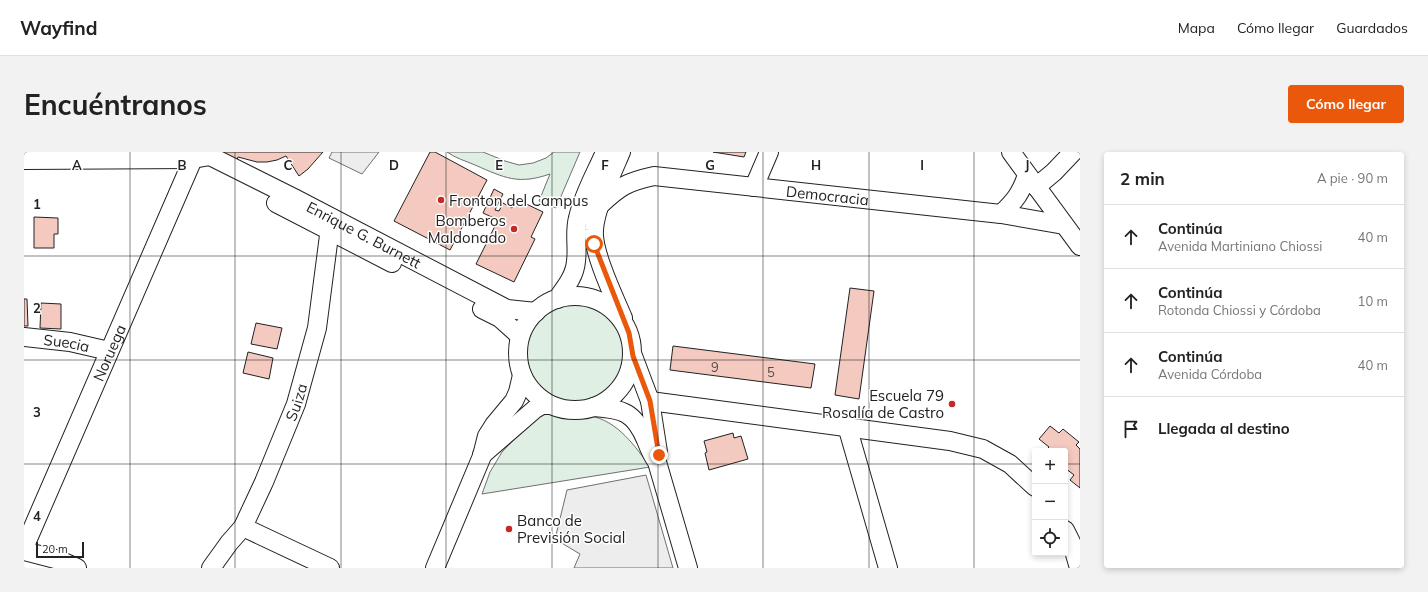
<!DOCTYPE html>
<html lang="es">
<meta charset="utf-8">
<style>
:root{--surface:#fff;--page:#f2f2f2;--text:#222;--muted:#767676;--line:#e0e0e0;--accent:#ea580c}
body{margin:0;font-family:Mulish,sans-serif;background:var(--page);color:var(--text)}
.controls{position:absolute;right:12px;bottom:12px;display:grid;overflow:hidden;border-radius:4px;box-shadow:0 2px 6px #0003}
.controls button{width:36px;height:36px;display:grid;place-items:center;padding:0;border:0;border-bottom:1px solid var(--line);background:var(--surface);color:var(--text);font:20px sans-serif}
.scale{position:absolute;left:12px;bottom:10px;width:48px;box-sizing:border-box;padding-left:4px;border:2px solid #222;border-top:0;font-size:11px;line-height:14px;white-space:nowrap;color:#222;-webkit-text-stroke:3px #fff;paint-order:stroke}
.stop{position:absolute;width:12px;height:12px;margin:-9px;border:3px solid #ea580c;border-radius:50%;background:#fff}
.stop.end{background:#ea580c;border-color:#fff;box-shadow:0 1px 4px #0008}
.list{margin:0;padding:0;list-style:none}
h2{display:flex;justify-content:space-between;align-items:center;height:52px;margin:0;padding:0 16px;font-size:17px}
h2 small{font-size:13px;font-weight:400;color:var(--muted)}
.list li{display:grid;grid-template-columns:26px 1fr auto;gap:12px;align-items:center;box-sizing:border-box;height:64px;padding:0 16px;border-top:1px solid var(--line)}
.list b{display:block;font-size:15px;white-space:nowrap}
.list p{margin:0;font-size:13px;white-space:nowrap;color:var(--muted)}
.list em{font-size:13px;font-style:normal;color:var(--muted)}
.icon{flex:none;width:22px;height:22px;fill:none;stroke:currentColor;stroke-width:2;stroke-linecap:round;stroke-linejoin:round}
.map{position:relative;flex:none;width:1056px;height:416px;overflow:hidden;border-radius:4px}
header{display:flex;align-items:center;gap:24px;box-sizing:border-box;height:56px;padding:0 20px;background:var(--surface);border-bottom:1px solid var(--line)}
header strong{font-size:19px}
nav{display:flex;gap:22px;margin-inline-start:auto;font-size:14px}
.intro{display:flex;align-items:center;justify-content:space-between;box-sizing:border-box;height:96px;padding:0 24px}
h1{margin:0;font-size:28px}
.button{padding:10px 18px;border-radius:4px;background:var(--accent);color:#fff;font-size:14px;font-weight:700}
main{display:flex;gap:24px;padding:0 24px}
aside{flex:1;background:var(--surface);border-radius:4px;box-shadow:0 2px 6px #0003}
.map>svg:first-child{display:block}
</style>
<header>
<strong>Wayfind</strong>
<nav><a>Mapa</a><a>Cómo llegar</a><a>Guardados</a></nav>
</header>
<div class="intro"><h1>Encuéntranos</h1><a class="button">Cómo llegar</a></div>
<main>
<div class="map">
<svg width="1056" height="416" viewBox="0 0 1056 416">
<rect width="100%" height="100%" fill="#fff"/>
<path fill="#e0efe3" stroke="#6f6f6f" d="M423,0h36l22,9 14,4 14,-2 13,-5 8,-6h26l-24,56 -17,-7 11,-27c-32,11 -45,4 -75,-9 -9,-4 -20,-7 -28,-13z
M494 201a57 57 0 1 1 114 0a57 57 0 1 1-114 0Z
M524,260c6,1 12,4 18,4 8,2 16,-1 24,0 27,4 46,31 60,51l-168,27 8,-22 12,-20 35,-37z"/>
<path fill="#ededed" stroke="#6f6f6f" d="M308,0h47l-17,22 -33,-16z
M622,323l27,93h-99l6,-14 -25,-15 12,-49z"/>
<path fill="#f3c9c0" stroke="#222" d="M186,0h113l-15,17 -9,7 -13,-20 -9,4 -10,2h-10l-19,-5 -3,8z
M406,0h5l52,28 -37,70 -56,-29z
M689,0h33l-2,5z
M470,37l9,5 -8,16 4,1 4,-8 9,5 4,-9 27,13 -12,25 4,2 -21,43 -38,-18 22,-44 -15,-7z
M10,65l24,1v16h-4v14h-20z
M826,136l24,3 -15,108 -24,-4z
M0,147h3l1,27h-4z
M17,151l20,1v25l-21,-1z
M232,171l26,5 -5,21 -26,-5z
M649,194l142,18 -4,24 -141,-18z
M224,200l25,6 -4,21 -26,-6z
M1026,274l9,7 4,-4 16,13 -3,3 4,4v39l-10,-8 4,-5 -9,-7v-17h-20l4,-4 -10,-8z
M709,281l1,5 7,-2 7,23 -39,11 -4,-17 2,-1 -3,-11z"/>
<g fill="none" stroke-linecap="round" stroke-linejoin="round">
<defs>
<g id="minor">
<path d="M597,0c-9,21 -26,57 -27,78 -2,21 20,67 29,88"/>
<path d="M987,0l69,94"/>
<path id="s1" d="M0,8l169,-1 17,-3 86,43 211,110 29,3"/>
<path d="M730,35l15,-35"/>
<path d="M1012,35l18,-15 19,-20"/>
<path d="M252,51l116,60"/>
<path id="s2" d="M576,53c20,-19 27,-23 54,-29l347,38 63,11"/>
<path d="M977,62c14,-13 20,-21 26,-39"/>
<circle cx="551" cy="201" r="57"/>
<path d="M533,147c8,-11 18,-23 19,-38 2,-14 -2,-29 2,-43 5,-23 18,-45 27,-66"/>
<path d="M458,157l18,9 20,18"/>
<path id="s3" d="M0,185l46,5 39,9"/>
<path d="M609,204l17,45 8,51"/>
<path d="M626,249l300,40 33,8 27,15 25,23"/>
<path d="M570,255c29,2 40,5 52,33 3,8 6,15 11,22l31,106"/>
<path d="M823,274l41,142"/>
<path d="M458,303l53,-46 7,-4h8"/>
<path d="M219,375l87,41"/>
<path d="M1041,378l7,14 7,24"/>
<path id="s4" d="M0,396l169,-389"/>
<path d="M0,399l35,9 18,8"/>
<path id="s5" d="M187,416l18,-25 14,-16 21,-45 32,-78 21,-76 14,-108"/>
<path d="M411,416l47,-112 5,-20 7,-11 20,-24 4,-9 4,-17"/>
</g>
</defs>
<use href="#minor" stroke="#222" stroke-width="20"/>
<use href="#minor" stroke="#fff" stroke-width="18"/>
</g>
<g fill="none" stroke-linecap="round" stroke-linejoin="round">
<path stroke="#ea580c" stroke-width="5" d="M570,92l35,89 4,23 17,45 9,54"/>
</g>
<path fill="none" stroke="#222" stroke-width="1" stroke-opacity="0.55" d="M106,0v416M211,0v416M317,0v416M422,0v416M528,0v416M634,0v416M739,0v416M845,0v416M950,0v416M0,104h1056M0,208h1056M0,312h1011M1041,312h15"/>
<g fill="#c62828" stroke="#fff" stroke-width="1.5">
<circle cx="417" cy="48" r="4"/>
<circle cx="490" cy="77" r="4"/>
<circle cx="928" cy="252" r="4"/>
<circle cx="485" cy="377" r="4"/>
</g>
<g text-anchor="middle" dominant-baseline="central" stroke-width="3" stroke-linejoin="round" paint-order="stroke">
<g font-size="13" fill="#564c4a">
<text x="691" y="215">9</text>
<text x="747" y="220">5</text>
</g>
<g font-size="15" fill="#222" stroke="#fff">
<text stroke="none"><textPath href="#s2" startOffset="237">Democracia</textPath></text>
<text stroke="none"><textPath href="#s1" startOffset="359">Enrique G. Burnett</textPath></text>
<text stroke="none"><textPath href="#s3" startOffset="43">Suecia</textPath></text>
<text stroke="none"><textPath href="#s4" startOffset="213">Noruega</textPath></text>
<text stroke="none"><textPath href="#s5" startOffset="188">Suiza</textPath></text>
</g>
<g font-size="15" fill="#222" stroke="#fff" text-anchor="start">
<text x="425" y="48">Fronton del Campus</text>
<text x="482" y="68" text-anchor="end">Bomberos<tspan x="482" dy="17">Maldonado</tspan></text>
<text x="920" y="243" text-anchor="end">Escuela 79<tspan x="920" dy="17">Rosalía de Castro</tspan></text>
<text x="493" y="368">Banco de<tspan x="493" dy="17">Previsión Social</tspan></text>
</g>
</g>
<g font-size="13" text-anchor="middle" font-weight="bold" fill="#222" stroke="#fff" stroke-width="3" stroke-linejoin="round" paint-order="stroke">
<text x="53" y="18">A</text>
<text x="158" y="18">B</text>
<text x="264" y="18">C</text>
<text x="370" y="18">D</text>
<text x="475" y="18">E</text>
<text x="581" y="18">F</text>
<text x="686" y="18">G</text>
<text x="792" y="18">H</text>
<text x="898" y="18">I</text>
<text x="1003" y="18">J</text>
<text x="13" y="57">1</text>
<text x="13" y="161">2</text>
<text x="13" y="265">3</text>
<text x="13" y="369">4</text>
</g>
</svg>
<div class="controls">
<button>+</button>
<button>−</button>
<button><svg class="icon" aria-label="locate" viewBox="0 0 24 24"><circle cx="12" cy="12" r="6"/><path d="M12 2v4M12 18v4M2 12h4M18 12h4"/></svg></button>
</div>
<div class="scale">20 m</div>
<div class="stop" style="left:570px;top:92px"></div>
<div class="stop end" style="left:635px;top:303px"></div>
</div>
<aside>
<h2>2 min<small>A pie · 90 m</small></h2>
<ul class="list">
<li><svg class="icon" aria-label="ahead" viewBox="0 0 24 24"><path d="M12 20V5M6 11l6-6 6 6"/></svg><div><b>Continúa</b><p>Avenida Martiniano Chiossi</p></div><em>40 m</em></li>
<li><svg class="icon" aria-label="ahead" viewBox="0 0 24 24"><path d="M12 20V5M6 11l6-6 6 6"/></svg><div><b>Continúa</b><p>Rotonda Chiossi y Córdoba</p></div><em>10 m</em></li>
<li><svg class="icon" aria-label="ahead" viewBox="0 0 24 24"><path d="M12 20V5M6 11l6-6 6 6"/></svg><div><b>Continúa</b><p>Avenida Córdoba</p></div><em>40 m</em></li>
<li><svg class="icon" aria-label="arrive" viewBox="0 0 24 24"><path d="M6 21V4h12l-3 4 3 4H6"/></svg><div><b>Llegada al destino</b></div></li>
</ul>
</aside>
</main>
